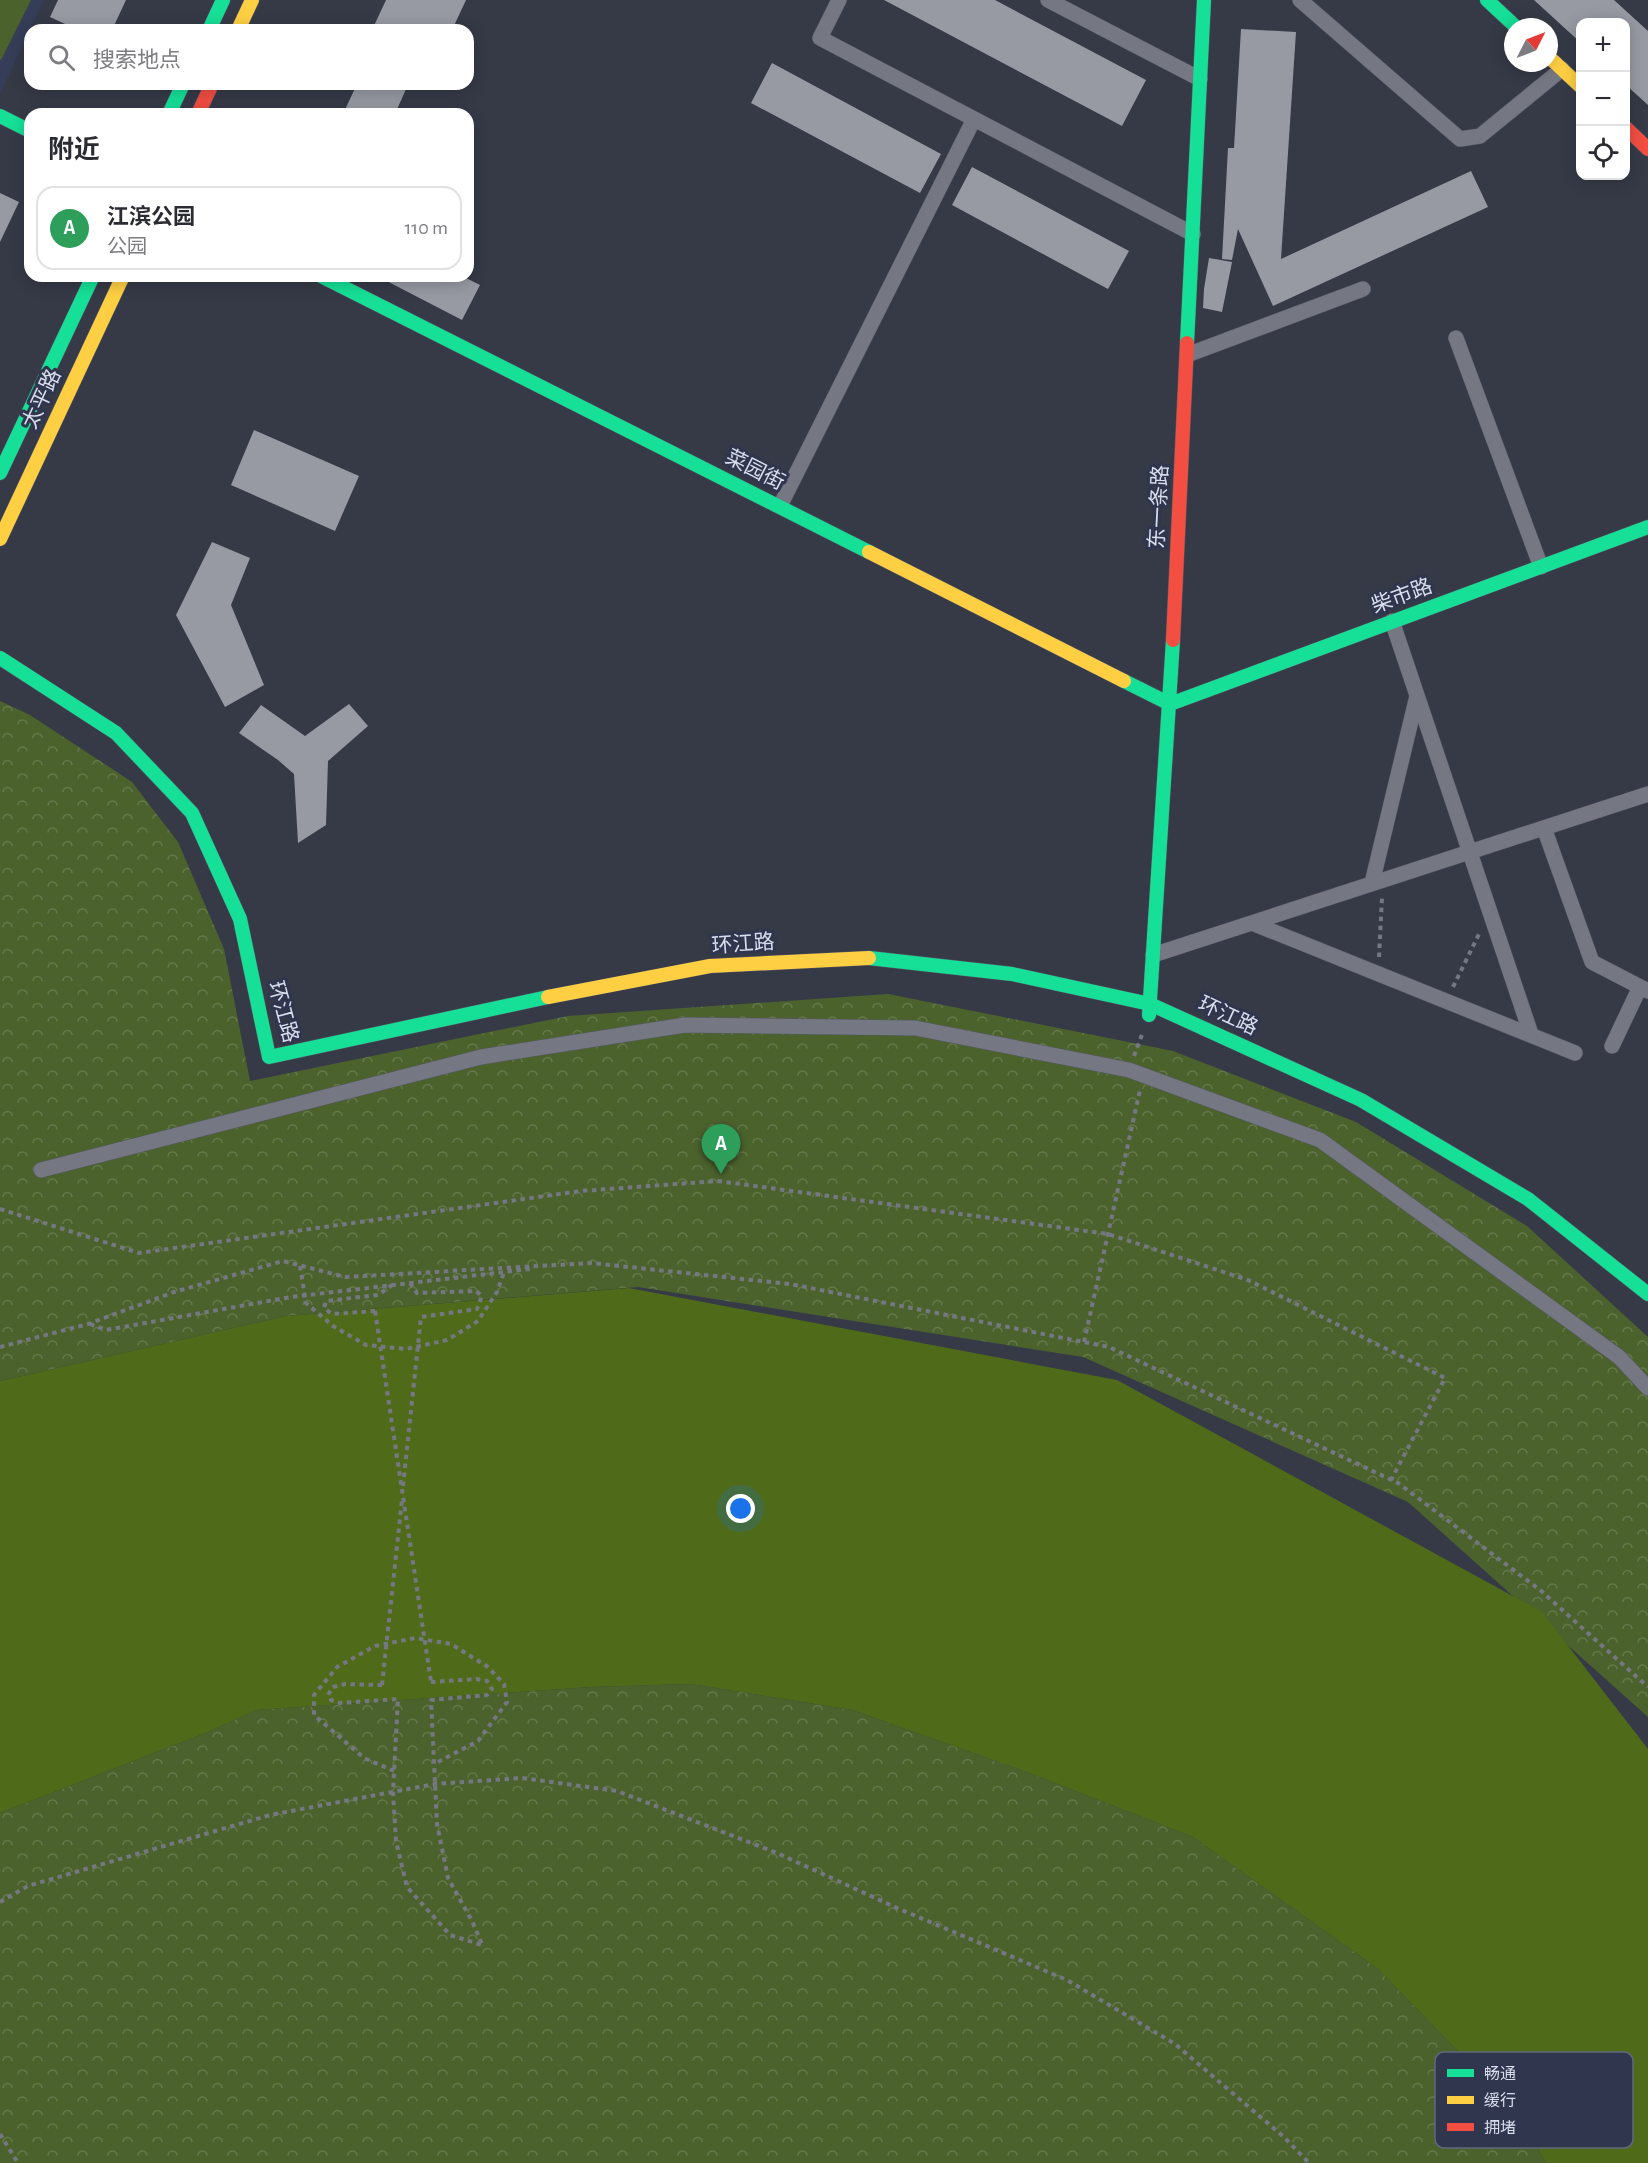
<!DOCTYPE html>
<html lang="zh">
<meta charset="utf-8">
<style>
:root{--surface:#fff;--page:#f7f7f7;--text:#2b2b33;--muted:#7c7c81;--line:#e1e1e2;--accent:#d93025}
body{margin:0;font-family:"Alegreya Sans","Noto Sans SC",sans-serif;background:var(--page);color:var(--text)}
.controls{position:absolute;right:18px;top:18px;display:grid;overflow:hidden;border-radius:12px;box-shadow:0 3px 15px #0003}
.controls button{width:54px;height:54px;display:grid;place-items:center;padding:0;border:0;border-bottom:2px solid var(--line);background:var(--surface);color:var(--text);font:30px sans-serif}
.compass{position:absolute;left:1504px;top:18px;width:54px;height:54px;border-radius:50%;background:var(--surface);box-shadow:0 3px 15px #0003;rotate:48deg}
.you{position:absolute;left:741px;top:1509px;width:21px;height:21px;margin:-15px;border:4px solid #fff;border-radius:50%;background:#1a73e8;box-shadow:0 0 0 9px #1a73e833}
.badge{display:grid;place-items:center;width:39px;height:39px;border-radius:50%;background:var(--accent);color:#fff;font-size:20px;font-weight:700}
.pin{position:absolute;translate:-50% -50px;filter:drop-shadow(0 2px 3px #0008)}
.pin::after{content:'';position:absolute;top:32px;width:21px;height:18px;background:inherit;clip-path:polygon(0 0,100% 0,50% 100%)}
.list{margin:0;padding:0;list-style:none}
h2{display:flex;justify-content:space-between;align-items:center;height:78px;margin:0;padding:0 24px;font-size:26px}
h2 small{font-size:20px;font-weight:400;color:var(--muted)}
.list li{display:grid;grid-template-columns:39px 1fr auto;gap:18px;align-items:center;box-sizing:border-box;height:84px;margin:0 12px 12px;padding:0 12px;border:2px solid var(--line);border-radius:18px}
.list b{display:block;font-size:22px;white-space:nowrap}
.list p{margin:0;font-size:20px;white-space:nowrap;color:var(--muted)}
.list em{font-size:20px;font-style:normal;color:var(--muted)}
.icon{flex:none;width:33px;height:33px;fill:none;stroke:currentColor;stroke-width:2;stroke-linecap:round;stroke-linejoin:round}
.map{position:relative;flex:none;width:1648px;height:2163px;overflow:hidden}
.search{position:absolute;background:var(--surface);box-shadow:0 3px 15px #0003;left:24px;top:24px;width:450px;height:66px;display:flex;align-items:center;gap:15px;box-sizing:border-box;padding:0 21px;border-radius:18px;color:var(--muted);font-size:22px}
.panel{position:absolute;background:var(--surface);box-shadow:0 3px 15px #0003;left:24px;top:108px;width:450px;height:174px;border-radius:18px}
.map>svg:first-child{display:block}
</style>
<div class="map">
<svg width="1648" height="2163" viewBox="0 0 1648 2163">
<defs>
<pattern id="park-crowns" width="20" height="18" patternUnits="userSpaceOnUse" patternTransform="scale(1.5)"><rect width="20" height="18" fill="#4c622d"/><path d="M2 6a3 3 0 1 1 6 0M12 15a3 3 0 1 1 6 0" fill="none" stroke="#65784c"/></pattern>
</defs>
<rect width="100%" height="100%" fill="#363a47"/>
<path fill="#353d58" d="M0,0h44l-44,94z"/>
<path fill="url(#park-crowns)" d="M0,701l30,14 102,67 46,60 46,107 26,132 318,-65 320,-22 285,57 183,71 171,104 121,111v380l-240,-215 -325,-145 -445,-70 -352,29 -286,65z
M691,1684l161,26 180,64 161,63 184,131 141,145 28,50h-1546v-350l203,-79 54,-24 334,-23z"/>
<path fill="#4c622d" d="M0,0h31l-30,60 -1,-1z"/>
<path fill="#4f6b1a" d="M629,1288l488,92 425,232 106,137v414h-102l-28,-50 -141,-145 -184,-131 -161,-63 -180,-64 -161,-26 -100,3 -334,23 -54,24 -203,79v-432l286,-65z"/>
<path fill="#979aa3" d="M58,0h68l-14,30h-34l-28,-13z
M386,0h80l-14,30h-80z
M884,0h111l151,80 -24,46z
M1534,0h80l34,31v74l-22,-20v-63h-45v21z
M1241,29l55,3 -15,227 190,-88 17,36 -215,99 -35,-77 -6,31 -10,-1 6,-111h6z
M772,63l169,91 -21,39 -169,-90z
M357,84h39l10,5 -11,25h-52z
M972,167l157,84 -21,38 -156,-84z
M0,193l19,9 -19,40z
M1209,258l23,4 -10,50 -19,-4 1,-19z
M377,276h85l18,9 -18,35z
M254,430l105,46 -24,55 -104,-46z
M212,542l38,16 -19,47 33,80 -39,22 -49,-92z
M349,704l19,22 -40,35 -2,64 -28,18 -4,-69 -16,-14 -39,-27 22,-28 44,31z"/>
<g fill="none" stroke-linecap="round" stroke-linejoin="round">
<defs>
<path id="street" d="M839,0l-19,38 373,196
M1048,0l152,79
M1300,0l160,139 20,-3 82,-67
M1456,338l85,229
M1187,355l176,-66
M780,506l194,-387
M1392,621l139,413
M1544,828l48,134 56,29
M1372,883l45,-187
M1252,923l323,130
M1153,955l495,-161
M1612,1046l28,-59
M41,1170l440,-113 204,-32 230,3 214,42 191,70 299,217 29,31"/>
<path id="fast" d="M1487,0l29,27
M209,30l14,-30
M169,114l14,-30
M0,116l30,15
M321,276l548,276
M1187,343l17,-343
M0,473l93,-197
M0,658l116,75 76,80 48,106 29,138 279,-60
M1124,681l46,23 478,-177
M869,958l143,16 138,30 211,96 167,99 120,95
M1149,1015l24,-375"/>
<path id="slow" d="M238,30l14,-30
M1549,57l31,29
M0,539l123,-263
M869,552l255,129
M548,997l162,-31 159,-8"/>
<path id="jam" d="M198,114l14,-30
M1626,128l22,21
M1173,640l14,-297"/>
</defs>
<use href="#street" stroke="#545763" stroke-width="16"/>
<use href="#fast" stroke="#545763" stroke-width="15"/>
<use href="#slow" stroke="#545763" stroke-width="15"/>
<use href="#jam" stroke="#545763" stroke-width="15"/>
<path stroke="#757882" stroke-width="4" stroke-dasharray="4.5 4.5" stroke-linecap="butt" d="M1379,957l3,-59
M1453,987l26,-53
M1134,1056l9,-24
M0,1209l139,44 442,-62 137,-10 390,53 140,46 197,98 -54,102
M300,1266l6,37 27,23 33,19 40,4 41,-9 31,-19 19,-29 7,-20
M410,1283l7,10 59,-2 6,5 -5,13 -56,8
M375,1311l-43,3 -8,-6 2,-7 52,-6 14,-10
M90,1324l16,6 185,-33 239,-28
M1084,1342l56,-252
M0,1347l88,-23 86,-32 109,-31 62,16 246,-14 199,21 319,63 289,136 142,107 108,97
M431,1682l46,-3 10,2 5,8 -5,6 -56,5 6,124 11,54 24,43 10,23
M382,1685l-37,-1 -12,3 -5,8 3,5 9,3 58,-4 -5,93 3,49 11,46 43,48 32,10
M394,1771l-30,-13 -50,-43v-20l23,-28 38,-21 40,-8 36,6 37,23 16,17 3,18 -29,39 -44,23
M0,1902l28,-16 242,-71 165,-31 87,-6 95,13 160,62 120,55 170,72 108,64 109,93 25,26
M0,2134l18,29"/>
<use href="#street" stroke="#757882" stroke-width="15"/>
<use href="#fast" stroke="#16e098" stroke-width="14"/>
<use href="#slow" stroke="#ffcf43" stroke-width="14"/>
<use href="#jam" stroke="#f24e42" stroke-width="14"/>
<path stroke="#757882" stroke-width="4" stroke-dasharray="4.5 4.5" stroke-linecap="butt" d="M375,1311l56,371
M403,1486l18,-169
M382,1685l20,-185"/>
</g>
<g text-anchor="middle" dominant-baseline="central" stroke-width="6" stroke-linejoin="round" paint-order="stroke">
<g font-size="21" fill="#d9deed" stroke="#2f364e">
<text transform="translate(42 399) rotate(-65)">太平路</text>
<text transform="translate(755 470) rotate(27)">菜园街</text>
<text transform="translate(1159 507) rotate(-87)">东一条路</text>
<text transform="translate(1402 596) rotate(-20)">柴市路</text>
<text transform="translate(743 944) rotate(-4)">环江路</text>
<text transform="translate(283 1012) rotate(75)">环江路</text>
<text transform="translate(1228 1016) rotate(25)">环江路</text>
</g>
</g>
<rect x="1435" y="2052" width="198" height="96" rx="9" fill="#2f364e" stroke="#62687e" stroke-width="1.5"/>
<rect x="1447" y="2069" width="27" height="8" fill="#16e098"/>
<rect x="1447" y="2096" width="27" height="8" fill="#ffcf43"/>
<rect x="1447" y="2123" width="27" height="8" fill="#f24e42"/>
<g font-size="16" fill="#d9deed">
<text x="1484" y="2079">畅通</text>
<text x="1484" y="2106">缓行</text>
<text x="1484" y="2133">拥堵</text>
</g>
</svg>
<div class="controls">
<button>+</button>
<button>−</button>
<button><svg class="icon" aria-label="locate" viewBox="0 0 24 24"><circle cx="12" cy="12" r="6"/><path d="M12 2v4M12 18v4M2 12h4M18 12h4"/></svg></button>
</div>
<svg class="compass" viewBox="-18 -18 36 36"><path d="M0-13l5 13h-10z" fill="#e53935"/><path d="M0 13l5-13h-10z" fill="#7c7c81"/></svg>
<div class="you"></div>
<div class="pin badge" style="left:721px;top:1174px;background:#2e9e5b">A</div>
<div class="search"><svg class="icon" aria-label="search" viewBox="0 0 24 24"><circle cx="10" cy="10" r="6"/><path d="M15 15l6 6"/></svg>搜索地点</div>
<section class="panel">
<h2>附近<small></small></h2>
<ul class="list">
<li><span class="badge" style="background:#2e9e5b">A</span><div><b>江滨公园</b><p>公园</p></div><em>110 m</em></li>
</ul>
</section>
</div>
